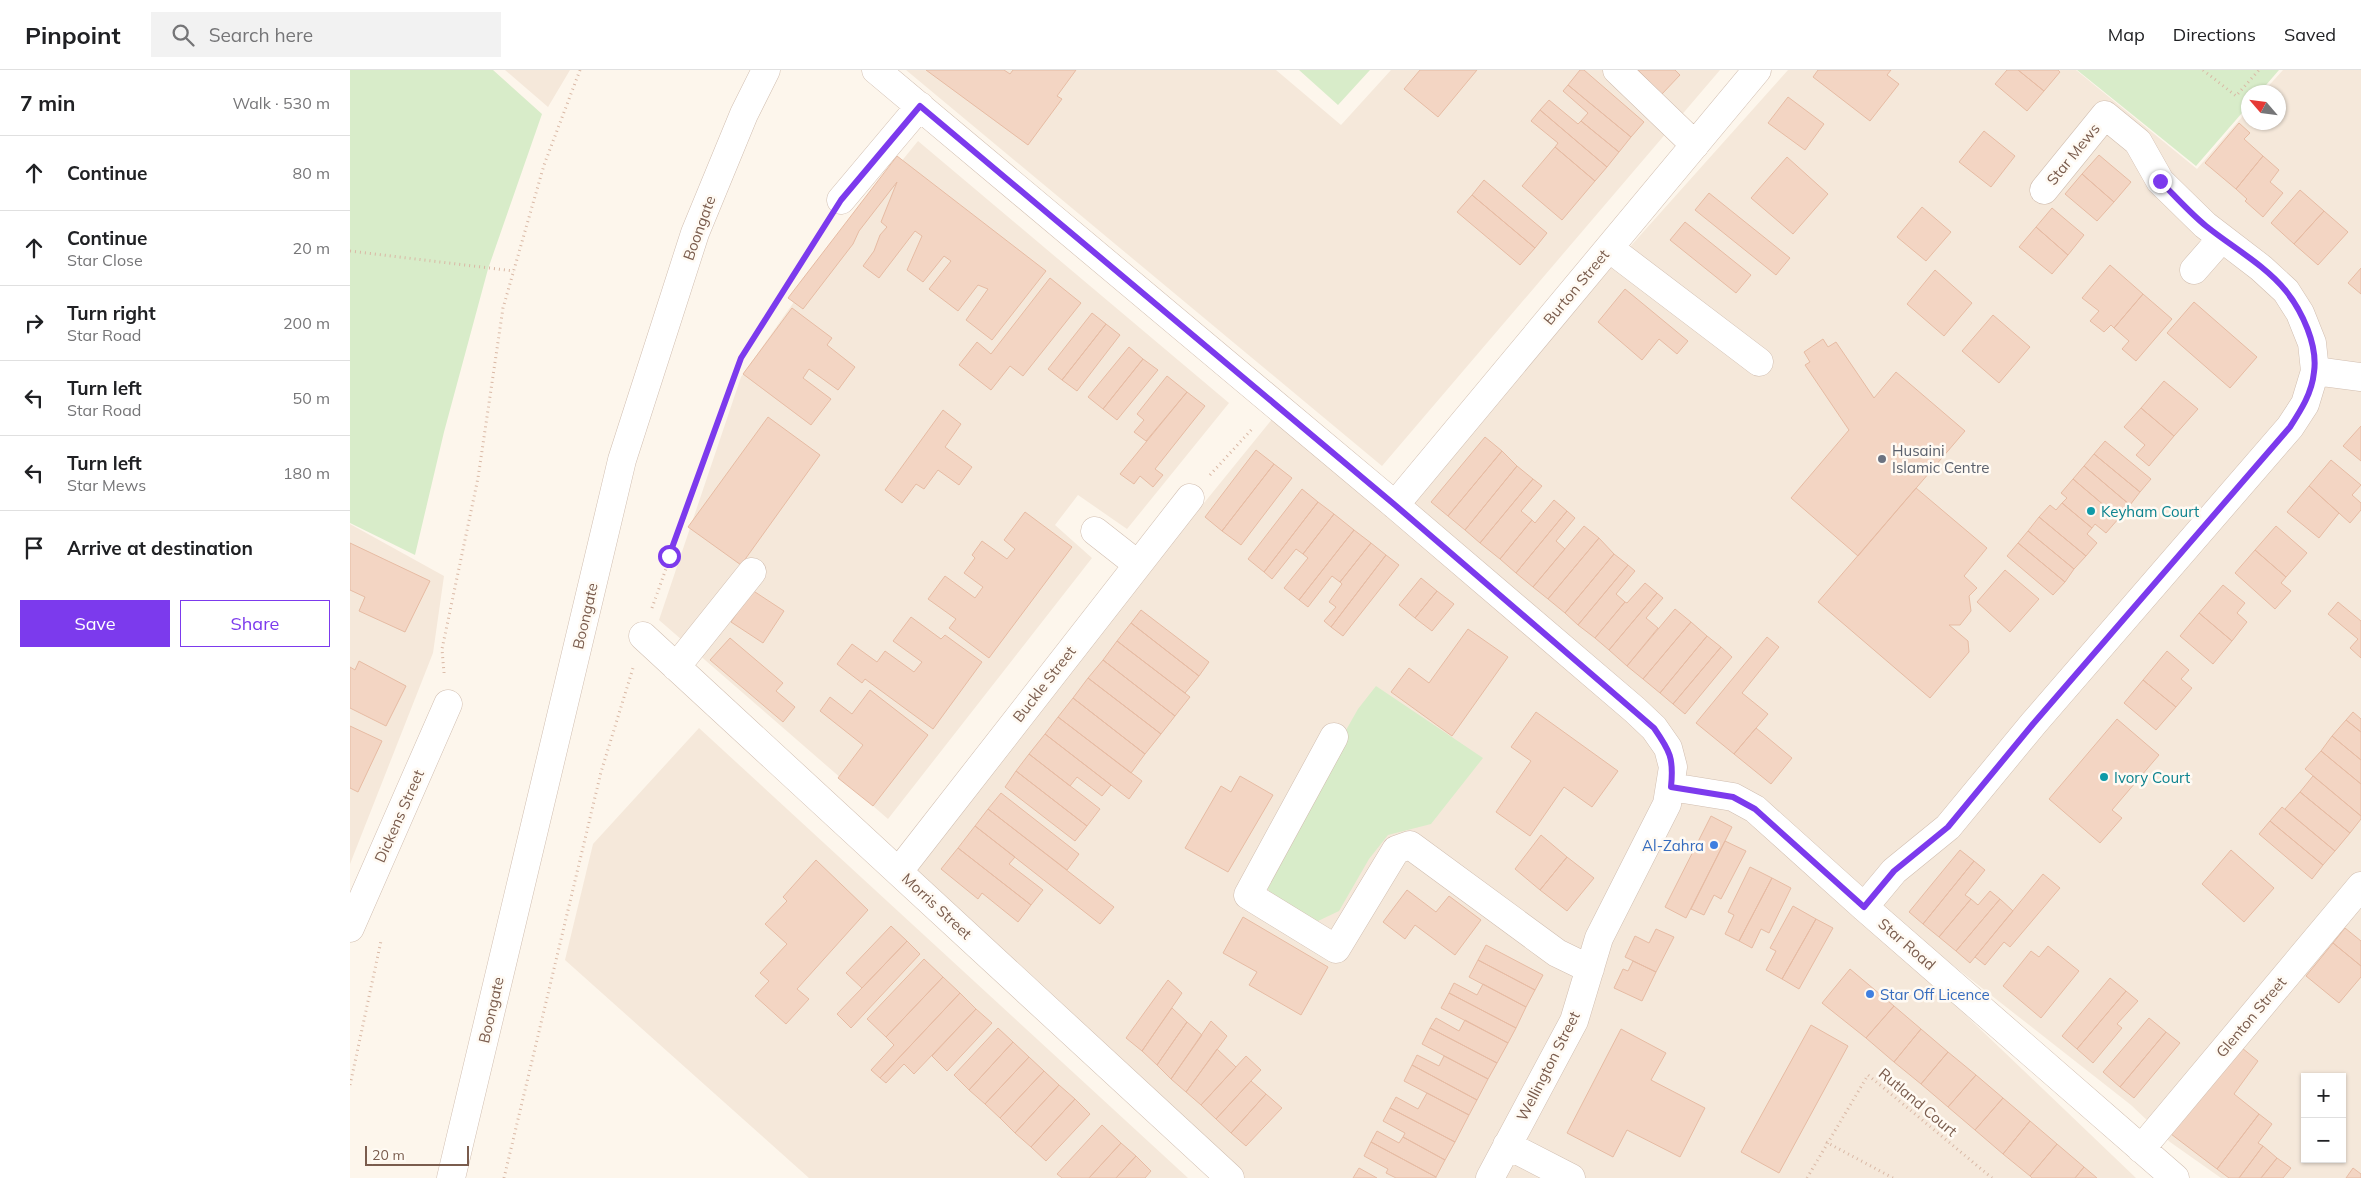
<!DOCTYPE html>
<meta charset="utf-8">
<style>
:root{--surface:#fff;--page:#f2f2f2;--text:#202124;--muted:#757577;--line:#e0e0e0;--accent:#7c3aed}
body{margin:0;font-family:Mulish,sans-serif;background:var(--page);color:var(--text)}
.controls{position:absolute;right:15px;bottom:15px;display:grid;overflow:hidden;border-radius:0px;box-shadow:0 1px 4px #0004}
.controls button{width:45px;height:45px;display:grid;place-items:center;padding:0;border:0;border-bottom:1px solid var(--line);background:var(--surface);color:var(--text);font:25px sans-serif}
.compass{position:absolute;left:1891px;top:15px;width:45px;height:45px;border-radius:50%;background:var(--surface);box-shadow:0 1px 4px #0004;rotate:298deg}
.scale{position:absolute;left:15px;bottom:12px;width:104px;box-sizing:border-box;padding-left:5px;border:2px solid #7a5c4d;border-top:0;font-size:14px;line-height:18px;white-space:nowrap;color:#7a5c4d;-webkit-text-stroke:4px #fffaf3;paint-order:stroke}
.stop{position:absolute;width:15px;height:15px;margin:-11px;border:4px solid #7c3aed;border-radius:50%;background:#fff}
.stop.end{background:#7c3aed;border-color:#fff;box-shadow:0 1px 5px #0008}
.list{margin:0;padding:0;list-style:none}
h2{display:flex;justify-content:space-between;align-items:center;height:65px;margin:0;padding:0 20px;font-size:21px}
h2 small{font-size:16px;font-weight:400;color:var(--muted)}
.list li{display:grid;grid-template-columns:32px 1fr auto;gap:15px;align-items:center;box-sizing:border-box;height:75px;padding:0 20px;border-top:1px solid var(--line)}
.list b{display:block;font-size:19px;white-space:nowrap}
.list p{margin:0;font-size:16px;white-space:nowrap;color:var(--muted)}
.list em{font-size:16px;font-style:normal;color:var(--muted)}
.actions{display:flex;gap:10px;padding:15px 20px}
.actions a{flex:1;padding:11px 0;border:1px solid var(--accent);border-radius:0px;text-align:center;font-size:18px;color:var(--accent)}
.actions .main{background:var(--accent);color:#fff}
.icon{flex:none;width:28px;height:28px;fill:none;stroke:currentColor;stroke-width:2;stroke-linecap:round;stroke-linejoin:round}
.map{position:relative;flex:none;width:2011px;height:1108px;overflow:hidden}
header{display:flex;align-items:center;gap:30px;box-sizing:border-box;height:70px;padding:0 25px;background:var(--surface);border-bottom:1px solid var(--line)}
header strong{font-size:24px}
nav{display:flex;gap:28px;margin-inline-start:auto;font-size:18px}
.search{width:350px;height:45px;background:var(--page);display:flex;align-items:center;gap:12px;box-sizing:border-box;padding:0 18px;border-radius:0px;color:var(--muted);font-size:19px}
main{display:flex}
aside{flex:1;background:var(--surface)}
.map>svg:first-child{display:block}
</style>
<header>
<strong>Pinpoint</strong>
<div class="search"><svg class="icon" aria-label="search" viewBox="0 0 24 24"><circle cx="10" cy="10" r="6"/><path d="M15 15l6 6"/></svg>Search here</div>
<nav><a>Map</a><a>Directions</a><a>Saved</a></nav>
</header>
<main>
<aside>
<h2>7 min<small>Walk · 530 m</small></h2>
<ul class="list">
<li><svg class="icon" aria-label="ahead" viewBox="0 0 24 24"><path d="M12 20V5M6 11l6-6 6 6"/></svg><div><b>Continue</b></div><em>80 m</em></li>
<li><svg class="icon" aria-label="ahead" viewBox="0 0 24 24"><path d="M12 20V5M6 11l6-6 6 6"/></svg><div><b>Continue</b><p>Star Close</p></div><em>20 m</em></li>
<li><svg class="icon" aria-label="right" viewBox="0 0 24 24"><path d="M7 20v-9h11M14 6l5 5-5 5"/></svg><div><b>Turn right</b><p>Star Road</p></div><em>200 m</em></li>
<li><svg class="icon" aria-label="left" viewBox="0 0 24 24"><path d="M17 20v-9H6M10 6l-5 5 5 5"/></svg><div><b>Turn left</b><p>Star Road</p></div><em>50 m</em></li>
<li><svg class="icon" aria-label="left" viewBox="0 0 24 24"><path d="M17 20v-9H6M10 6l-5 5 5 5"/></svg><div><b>Turn left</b><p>Star Mews</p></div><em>180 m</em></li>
<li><svg class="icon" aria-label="arrive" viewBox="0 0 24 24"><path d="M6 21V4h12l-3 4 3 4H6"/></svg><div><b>Arrive at destination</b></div></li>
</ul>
<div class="actions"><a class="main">Save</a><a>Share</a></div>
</aside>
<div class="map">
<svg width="2011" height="1108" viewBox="0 0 2011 1108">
<rect width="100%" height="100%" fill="#fdf6ec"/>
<path fill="#f5e8da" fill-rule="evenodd" d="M155,0h65l-22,37z
M556,0h370l65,55 50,-55h329l-338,396z
M1438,0h288l121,99 51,-59v12h30v-30h-15l20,-22h78v1108h-140l-51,-36 -39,-37 -265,-208 -112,-98 -73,-21 2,-12 -282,-263zM1955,1007h37v82h-37z
M568,71l311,262 -102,126 -49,-34 -23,30 37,33 -204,261 -229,-199 82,-243 98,-139z
M923,348l115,95 271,236 3,34 -100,233 -85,162h-239l-332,-308z
M0,454l94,52 -11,77 -83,211z
M349,658l489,450h-379l-244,-218 28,-116z
M1329,722l72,25 113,101 272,260h-637l99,-205z"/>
<path fill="#d8ecc9" d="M0,0h143l49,44 -54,155 -44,163 -29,123 -65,-32z
M949,0h71l-32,35z
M1727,0h202l-19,22h-12v14l-52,60z
M1026,616l107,72 -52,66 -43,11 -19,24 -30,52 -21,10c-19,-7 -48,-16 -52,-39 0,-6 4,-14 5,-20l87,-153z"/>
<path fill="#f3d5c3" stroke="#e6bba3" d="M576,0h78l6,4 3,-4h63l-19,26 5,3 -34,46z
M1070,0h57l-39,47 -34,-28z
M1230,0h4l60,52 -13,15 -63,-52z
M1288,0h37l5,5 -18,19z
M1468,0h73l-4,5 12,9 -29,37 -57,-44z
M1657,0h11l26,21 -17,20 -32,-27z
M1668,0h40l2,2 -16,19z
M1218,15l63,52 -12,15 -38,-31 7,-8 -25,-22z
M1438,27l36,27 -19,26 -37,-27z
M1199,30l29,24 3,-3 38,31 -12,15 -67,-57z
M1190,40l67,57 -12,14 -40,-34 3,-4 -27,-22z
M1889,53l11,10 -6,6 19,17 -27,33 -31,-26z
M1634,61l31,25 -24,31 -32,-25z
M1205,77l40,34 -33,39 -40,-34z
M1749,85l32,27 -17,20 -32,-28z
M547,86l149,115 -54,69 -26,-20 22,-31 -10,-4 -20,26 -29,-22 22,-28 -7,-5 -21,26 -16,-12 15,-34 -7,-5 -36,47 -16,-12 11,-15 6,-16 7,-8 -6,-5 16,-40 -38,49 -6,13 -50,65 -15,-11z
M1913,86l16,14 -9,12 13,11 -20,24 -18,-16 2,-2 -11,-10z
M1437,87l41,37 -35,40 -42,-36z
M1732,104l32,28 -17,19 -32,-27z
M1134,110l63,53 -12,15 -63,-53z
M1950,120l24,21 -30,33 -23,-21z
M1359,123l81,65 -14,17 -81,-65z
M1122,125l63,53 -15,17 -63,-53z
M1572,137l29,25 -25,29 -29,-24z
M1702,138l32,27 -16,20 -32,-28z
M1974,141l24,21 -30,33 -24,-21z
M1335,152l66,53 -15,18 -66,-53z
M1686,157l32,28 -16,19 -33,-27z
M1760,195l33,29 -29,34 -3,-3 -7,7 -14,-11 9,-10 -17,-13z
M2011,198v26l-13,-11z
M1585,200l37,33 -28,33 -37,-32z
M700,208l31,25 -58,73 -13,-10 -19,24 -32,-25 18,-23 14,12z
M1275,219l63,52 -11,13 -18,-15 -17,21 -44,-38z
M1793,224l29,25 -36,42 -14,-12 7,-8 -15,-13z
M1844,232l63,55 -27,31 -63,-55z
M442,238l40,30 -5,7 28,22 -17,23 -29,-21 -6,9 28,21 -20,26 -68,-51z
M742,243l14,11 -44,56 -14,-11z
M1643,245l37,32 -31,36 -37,-32z
M756,254l14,11 -43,56 -15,-11z
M1473,269l5,8 8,-5 38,56 22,-26 69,59 -107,125 -67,-58 58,-68 -44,-65 5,-3 -6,-10z
M779,277l14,12 -40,50 -15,-12z
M793,289l15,11 -41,50 -14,-11z
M817,306l20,16 -41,49 -12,-9 10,-12 -7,-6z
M1814,311l34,28 -24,27 -33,-28z
M837,322l18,14 -50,63 8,6 -10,12 -13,-11 -6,8 -14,-10z
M1791,338l33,28 -25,30 -13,-11 9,-10 -21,-18z
M593,340l18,14 -16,23 27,20 -13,18 -21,-15 -14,19 -8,-5 -14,19 -17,-13z
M418,347l52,38 -79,110 -53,-38z
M2011,356v35l-18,-15z
M1135,367l17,14 -54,65 -17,-14z
M1755,371l46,38 -11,13 -46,-38z
M906,380l18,14 -52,67 -17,-14z
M1152,381l15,15 -52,64 -17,-14z
M1744,384l46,38 -10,13 -46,-39z
M1981,390l30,25 -9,10 9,8v7l-11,13 -41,-37z
M924,394l18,14 -51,67 -19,-14z
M1167,396l16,13 -53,64 -15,-13z
M1734,396l46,39 -11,13 -46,-39z
M1183,409l9,7 -21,25 11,9 -32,39 -20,-16z
M1723,409l46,39 -13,15 -11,-9 -3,4 -30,-25 5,-5 -6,-5z
M1959,416l30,27 -20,25 -32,-26z
M1566,418l71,60 -23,28 13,12 -8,8 2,15 -11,14h-11l19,16 1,11 -39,46 -112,-96z
M952,419l16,13 -54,70 -16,-13z
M1204,430l13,11 -51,62 -16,-14 32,-39 3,3z
M968,432l16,12 -31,40 -7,-5 -24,30 -8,-7z
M1712,433l30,25 -5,6 10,9 -11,13 -47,-39 11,-12 6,5z
M1217,441l8,7 -19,23 9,8 -32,38 -17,-14z
M675,442l47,35 -83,111 -40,-30 7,-9 -28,-20 17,-23 30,22 8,-11 -19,-14 11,-15 -3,-3 10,-14 25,18 8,-10 -11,-9z
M984,444l20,16 -55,70 -15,-12 24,-30 -5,-4z
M1689,447l47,39 -12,13 -46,-38z
M1234,456l15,12 -51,61 -15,-12z
M1926,456l31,27 -21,24 -31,-27z
M1004,460l17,13 -31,39 -8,-6 -24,31 -9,-7z
M1678,461l46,38 -9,13 -47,-39z
M1249,468l15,16 -49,59 -17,-14z
M0,473l80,38 -25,51 -46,-21 6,-14 -15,-7z
M1021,473l15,12 -55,72 -7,-6 12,-14 -7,-5 13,-18 -2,-2z
M1668,473l47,39 -12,13 -46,-39z
M1905,480l31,27 -5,6 10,8 -16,18 -40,-36z
M1264,484l14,11 -50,60 -13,-12z
M1036,485l13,10 -56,71 -12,-9z
M1278,495l7,6 -19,23 9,8 -30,36 -17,-13z
M1655,500l34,29 -29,33 -33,-30z
M1071,508l16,13 -22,27 -16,-13z
M1295,513l12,10 -48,57 -14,-12 30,-36 2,1z
M1873,515l22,18 -8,10 10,9 -15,19 -33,-28z
M402,520l32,21 -21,32 -32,-21z
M1087,521l17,13 -22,27 -17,-13z
M1307,523l6,5 -17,20 12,10 -31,38 -18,-16z
M1988,532l23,19v37l-11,-10 8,-9 -30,-25z
M1325,539l16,13 -48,57 -16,-13z
M791,540l68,52 -10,14 -68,-53z
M1849,543l33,28 -19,23 -33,-28z
M561,547l30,22 4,-4 37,27 -49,67 -68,-50 -3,4 -25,-19 15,-20 25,18 8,-11 29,21 8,-10 -29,-21z
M1341,552l16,14 -47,57 -17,-14z
M781,553l68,53 -14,17 -68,-52z
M1118,559l40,28 -56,79 -61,-44 18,-24 20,15z
M1357,566l14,11 -48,57 -13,-11z
M1417,567l12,10 -37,46 26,21 -34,40 -38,-31z
M380,568l53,45 -7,8 19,16 -12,15 -73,-62z
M767,571l73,56 -15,19 -72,-56z
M1371,577l11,10 -47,57 -12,-10z
M1817,581l22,19 -8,9 11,9 -16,19 -33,-27z
M753,590l72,56 -14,18 -73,-56z
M9,591l47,25 -20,40 -36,-18v-41l5,3z
M738,608l73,56 -16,20 -72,-56z
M1793,610l33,27 -20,23 -32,-27z
M520,620l58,45 -55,71 -35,-28 25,-33 -43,-34 10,-14 22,17z
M723,628l72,56 -14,19 -73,-56z
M1186,642l82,59 -26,36 -28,-20 -34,49 -34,-24 35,-51 -20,-14z
M2003,642l8,7v13l-15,-12z
M708,647l84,64 -13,18 -84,-65z
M1767,649l42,36 -47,55 10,8 -22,25 -51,-44z
M1996,650l15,12v28l-29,-24z
M0,656l32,15 -24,51 -8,-4z
M1406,658l36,30 -21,26 -37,-30z
M695,664l66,51 -9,11 -25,-19 -7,9 -41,-32z
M1982,666l29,24v24l-40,-33z
M1971,681l40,33v32l-56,-47z
M679,684l71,55 -13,17 -71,-55z
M666,701l71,55 -12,15 -70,-54z
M890,706l33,19 -45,77 -43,-24 36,-62 10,6z
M1963,706l48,40v3l-11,14 -50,-41z
M1950,722l50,41 -15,18 -50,-42z
M651,723l78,61 -12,16 -79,-61z
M1932,737l53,44 -12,14 -53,-44z
M638,739l126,98 -14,17 -125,-98z
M1361,746l21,11 -46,91 -21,-11z
M1920,751l53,44 -11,14 -53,-45z
M625,756l40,31 -6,7 34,26 -12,15 -73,-57z
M1191,765l26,22 -27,33 -25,-21z
M1375,771l21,10 -25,48 -7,-4 -10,20 -13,-6z
M608,778l73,57 -13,17 -36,-29 -4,6 -37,-30z
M1610,780l14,11 -51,63 -14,-12z
M1881,780l43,38 -30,34 -42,-38z
M1217,787l27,21 -27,33 -27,-21z
M466,790l52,50 -71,79 12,10 -23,25 -31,-28 14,-15 -9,-8 27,-29 -22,-20 22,-23 -4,-4z
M1624,791l11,9 -20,25 6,4 -32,38 -16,-13z
M1400,797l22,11 -33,63 -14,-7 9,-19 -6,-3z
M1693,804l17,14 -50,59 -6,-5 -19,23 -10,-8z
M1422,808l19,10 -22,45 -8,-4 -9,19 -13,-7z
M1057,820l29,22 13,-16 32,24 -26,35 -40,-30 -10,14 -22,-17z
M1640,821l10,8 -44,52 -17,-14 32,-38 7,6z
M1650,829l13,12 -43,52 -14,-12z
M1443,836l23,13 -34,60 -16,-9 10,-19 -6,-3z
M893,847l85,50 -27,48 -52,-30 8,-13 -34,-19z
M1466,849l17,9 -34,61 -17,-10z
M541,856l16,15 -45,47 -16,-15z
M1995,858l16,13v25l-28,-23z
M1306,859l18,8 -18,35 -31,-15 10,-21 14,7z
M557,871l13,13 -69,74 -14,-14z
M1983,873l28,23v11l-22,26 -33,-27z
M1136,875l57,30 -8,15 -57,-30z
M1698,876l31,25 -38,47 -38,-32 28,-35 8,6z
M574,889l19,18 -57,60 -19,-18z
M1128,890l57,30 -9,17 -57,-30z
M1283,891l23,11 -14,29 -28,-13 9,-19 5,2z
M1500,899l44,37 -28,32 -44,-35z
M593,907l17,16 -80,85 -9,-8 23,-25 -8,-8z
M1760,908l16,13 -49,58 -15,-13z
M818,910l14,13 -40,58 -16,-13z
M1104,913l23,12 6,-11 43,23 -10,21 -67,-35z
M1776,921l12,10 -21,23 5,4 -29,35 -16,-14z
M610,923l16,16 -62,65 -10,-10 -18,19 -6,-5z
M1099,923l67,35 -8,15 -67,-35z
M1544,936l27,23 -27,33 -28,-24z
M822,938l15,14 -30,43 -15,-14z
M626,939l16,14 -45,48 -15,-15z
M1086,948l23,13 6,-11 43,23 -11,20 -67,-35z
M1799,948l17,14 -46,55 -17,-15z
M861,951l16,15 -41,56 -15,-13z
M837,952l15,13 -31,44 -14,-14z
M1461,955l37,21 -69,127 -38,-21z
M648,958l15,14 -44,48 -15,-15z
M1080,958l67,35 -9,16 -66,-35z
M1271,959l45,24 -15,27 54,28 -25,49 -53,-27 -14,27 -46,-24z
M1571,959l27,23 -27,32 -27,-22z
M1816,962l14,11 -46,55 -14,-11z
M663,972l16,15 -44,47 -16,-14z
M1892,978l16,13 -24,33 25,20 -42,55 -46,-35z
M867,979l19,18 -35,38 -15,-13z
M1598,982l28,23 -28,32 -27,-23z
M1067,985l22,11 5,-10 44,23 -11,21 -65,-35z
M896,986l15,14 -45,49 -15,-14z
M679,987l15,14 -44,47 -15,-14z
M1062,995l65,35 -8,15 -65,-34z
M694,1001l15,14 -44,48 -15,-15z
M1626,1005l27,23 -28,32 -27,-23z
M901,1011l15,13 -35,39 -15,-14z
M709,1015l16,14 -44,48 -16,-14z
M1077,1023l42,22 -14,27 -65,-34 6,-11 22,12z
M916,1024l16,14 -36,38 -15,-13z
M1653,1028l27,23 -27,33 -28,-24z
M725,1029l15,15 -44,47 -15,-14z
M1040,1038l65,34 -10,18 -42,-23 2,-4 -22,-12z
M1909,1044l13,10 -14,19 5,3 -24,32h-10l-12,-9z
M1680,1051l27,23 -27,32 -27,-22z
M752,1055l19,18 -32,35h-27l-5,-4z
M1027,1061l22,12 4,-6 42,23 -9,17 -65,-35z
M1021,1072l65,35v1h-40l-10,-5 2,-4 -24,-13z
M771,1073l15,13 -20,22h-27z
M1707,1074l27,23 -9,11h-43l-2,-2z
M1913,1076l14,12 -16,20h-22z
M786,1086l15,15 -6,7h-29z
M1927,1088l14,10 -8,10h-22z
M1734,1097l13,11h-22z
M1009,1098l18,10h-24z
M2003,1098l8,6v4h-15z"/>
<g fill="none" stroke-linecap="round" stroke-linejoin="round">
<defs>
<path id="minor" d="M526,0l519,435 240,205 19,18 14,20 5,19 -6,37 -68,134 -25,83 -84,157
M1267,0l78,75
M491,130l79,-94
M1259,178l150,114
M1844,200l28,-32
M1965,301l46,6
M1045,435l362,-435
M745,461l42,33
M293,566l587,542
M326,597l76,-95
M984,667l-86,158 88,54 60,-99 14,-5 147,108 33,16
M1321,717l62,10 22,12 109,98 311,271
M549,801l291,-373
M1514,837l30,-36 54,-44 85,-103 257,-297 15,-23 10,-33 -3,-28 -12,-30 -14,-22 -25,-23 -56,-43 -45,-44 -22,-39 -33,-27 -61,75
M0,858l98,-224
M1157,1075l64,33
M1791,1079l220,-263
M101,1108l171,-718 73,-227 49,-119 22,-44"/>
</defs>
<use href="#minor" stroke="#d1beb0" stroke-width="29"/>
<path stroke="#d9b8a5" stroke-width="3" stroke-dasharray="1 4" stroke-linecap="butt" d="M1853,0l33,26 23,-26
M0,181l164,20
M860,405l43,-47
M302,538l89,-250 84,-132
M94,603l-2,-24 36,-171 25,-170 41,-143 36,-95
M0,1015l31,-144
M1476,1072l67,36
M154,1108l97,-406 32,-104
M1457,1108l61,-103 124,103"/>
<use href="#minor" stroke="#fff" stroke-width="28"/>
</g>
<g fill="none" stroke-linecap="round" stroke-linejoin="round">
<path stroke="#7c3aed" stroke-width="6" d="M319,486l72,-198 100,-158 79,-94 475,399 259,223c16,23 20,30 17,59l62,10 22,12 109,98 30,-36 54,-44 85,-103 257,-297c11,-17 22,-34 24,-55 4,-27 -12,-61 -28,-81 -21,-26 -54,-44 -80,-65 -16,-13 -31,-30 -46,-45"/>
</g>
<circle fill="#6b7280" stroke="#fffaf3" stroke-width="2" cx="1532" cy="389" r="5"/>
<g fill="#0f9aa8" stroke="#fffaf3" stroke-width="2">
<circle cx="1741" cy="441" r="5"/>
<circle cx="1754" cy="707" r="5"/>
</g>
<g fill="#3f7fe0" stroke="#fffaf3" stroke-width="2">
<circle cx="1364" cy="775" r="5"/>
<circle cx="1520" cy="924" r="5"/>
</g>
<g text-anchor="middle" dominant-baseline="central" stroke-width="5" stroke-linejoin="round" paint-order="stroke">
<g font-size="15" fill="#7a5c4d" stroke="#fffaf3">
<text transform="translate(1723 84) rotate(-51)">Star Mews</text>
<text transform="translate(349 158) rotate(-70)">Boongate</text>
<text transform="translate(1226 217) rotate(-50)">Burton Street</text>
<text transform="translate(235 546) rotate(-77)">Boongate</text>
<text transform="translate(694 614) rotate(-52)">Buckle Street</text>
<text transform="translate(49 746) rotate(-66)">Dickens Street</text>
<text transform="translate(587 836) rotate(43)">Morris Street</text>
<text transform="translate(1557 874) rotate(41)">Star Road</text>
<text transform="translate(141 940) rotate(-77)">Boongate</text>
<text transform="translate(1901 947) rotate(-50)">Glenton Street</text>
<text transform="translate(1198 996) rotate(-63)">Wellington Street</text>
<text transform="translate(1568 1032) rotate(40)">Rutland Court</text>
</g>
<g font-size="15" fill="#5b616d" stroke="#fffaf3" text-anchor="start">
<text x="1542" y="380">Husaini<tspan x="1542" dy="17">Islamic Centre</tspan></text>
</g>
<g font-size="15" fill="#0d838f" stroke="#fffaf3" text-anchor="start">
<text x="1751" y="441">Keyham Court</text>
<text x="1764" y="707">Ivory Court</text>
</g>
<g font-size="15" fill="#366cbe" stroke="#fffaf3" text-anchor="end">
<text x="1354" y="775">Al-Zahra</text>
<text x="1530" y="924" text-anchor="start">Star Off Licence</text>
</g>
</g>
</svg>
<div class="controls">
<button>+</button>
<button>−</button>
</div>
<svg class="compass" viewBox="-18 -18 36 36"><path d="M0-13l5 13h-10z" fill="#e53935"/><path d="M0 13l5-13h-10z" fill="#757577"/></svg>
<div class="scale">20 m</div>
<div class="stop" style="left:319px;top:486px"></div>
<div class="stop end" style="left:1810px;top:111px"></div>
</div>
</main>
